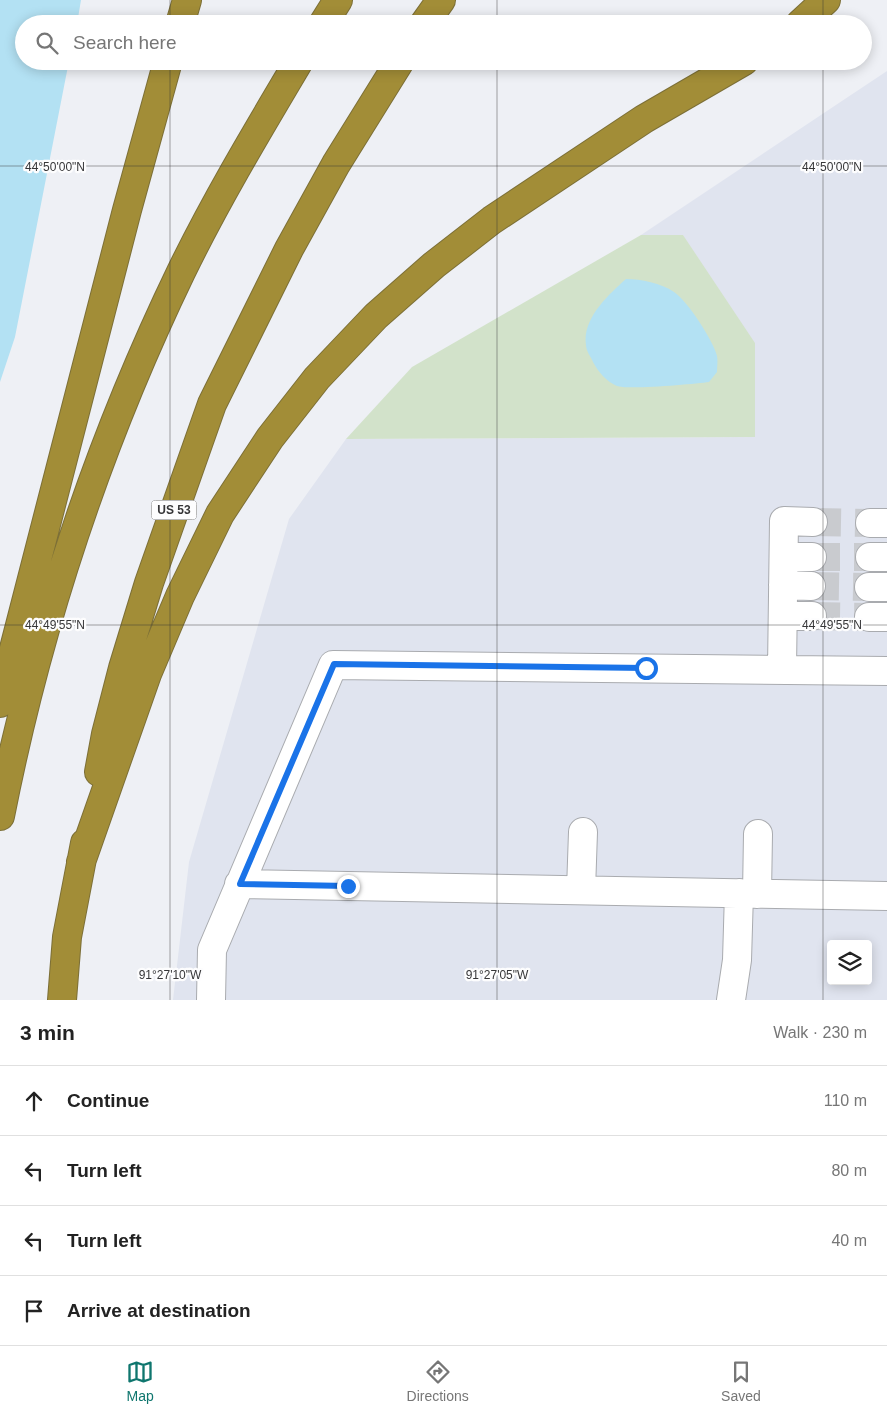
<!DOCTYPE html>
<meta charset="utf-8">
<style>
:root{--surface:#fff;--page:#f2f2f2;--text:#222;--muted:#767676;--line:#e0e0e0;--accent:#0f766e}
body{margin:0;font-family:Helvetica,sans-serif;background:var(--page);color:var(--text)}
.controls{position:absolute;right:15px;bottom:15px;display:grid;overflow:hidden;border-radius:5px;box-shadow:0 2px 12px #0003}
.controls button{width:45px;height:45px;display:grid;place-items:center;padding:0;border:0;border-bottom:1px solid var(--line);background:var(--surface);color:var(--text);font:25px sans-serif}
.stop{position:absolute;width:15px;height:15px;margin:-11px;border:4px solid #1a73e8;border-radius:50%;background:#fff}
.stop.end{background:#1a73e8;border-color:#fff;box-shadow:0 1px 5px #0008}
.list{margin:0;padding:0;list-style:none}
h2{display:flex;justify-content:space-between;align-items:center;height:65px;margin:0;padding:0 20px;font-size:21px}
h2 small{font-size:16px;font-weight:400;color:var(--muted)}
.list li{display:grid;grid-template-columns:32px 1fr auto;gap:15px;align-items:center;box-sizing:border-box;height:70px;padding:0 20px;border-top:1px solid var(--line)}
.list b{display:block;font-size:19px;white-space:nowrap}
.list em{font-size:16px;font-style:normal;color:var(--muted)}
.icon{flex:none;width:28px;height:28px;fill:none;stroke:currentColor;stroke-width:2;stroke-linecap:round;stroke-linejoin:round}
.map{position:relative;flex:none;width:887px;height:1000px;overflow:hidden}
.search{position:absolute;background:var(--surface);box-shadow:0 2px 12px #0003;left:15px;right:15px;top:15px;height:55px;display:flex;align-items:center;gap:12px;box-sizing:border-box;padding:0 18px;border-radius:28px;color:var(--muted);font-size:19px}
.sheet{height:345px;background:var(--surface)}
nav{display:flex;justify-content:space-around;align-items:center;box-sizing:border-box;height:70px;border-top:1px solid var(--line);background:var(--surface);font-size:14px;color:var(--muted)}
nav a{display:grid;justify-items:center;gap:2px}
nav .on{color:var(--accent)}
.map>svg:first-child{display:block}
</style>
<div class="map">
<svg width="887" height="1000" viewBox="0 0 887 1000">
<rect width="100%" height="100%" fill="#eef0f5"/>
<path fill="#e0e4ef" fill-rule="evenodd" d="M887,71v929h-714l16,-138 100,-343 57,-80 409,-2 -72,-202h-42zM831,944h37v37h-37z"/>
<path fill="#d2e2ca" d="M641,235h42l72,108v94l-409,2 66,-72z"/>
<path fill="#b3e1f3" d="M0,0h81l-4,24h-53v37h45l-54,276 -15,45z
M626,279c15,0 35,4 48,13 13,8 40,50 43,64 1,5 0,11 0,16l-8,10c-14,2 -82,8 -92,4 -11,-5 -18,-13 -24,-24 -2,-5 -7,-11 -7,-17 -4,-26 22,-50 40,-66z"/>
<g fill="none" stroke-linecap="round" stroke-linejoin="round">
<path stroke="#c9cbcf" stroke-width="28" stroke-dasharray="28 14" stroke-linecap="butt" d="M813,522l57,1
M812,557h58
M811,586l58,1
M812,616l57,1"/>
<defs>
<path id="minor" d="M870,523h17
M784,557h28
M870,557h17
M783,585l28,1
M869,587h18
M783,616h29
M869,617h18
M782,669l2,-148 29,1
M239,884l648,12
M581,890l2,-58
M757,894l1,-60
M211,1000l1,-50 121,-285 554,6
M731,1000l6,-40 2,-67"/>
<path id="highway" d="M180,24l7,-24
M323,24l15,-24
M424,24l17,-24
M800,24l26,-24
M0,703l127,-493 41,-149
M99,772l7,-38 17,-66 26,-85 63,-179 77,-155 47,-85 64,-103
M0,816c37,-187 98,-372 181,-544 35,-72 77,-142 118,-211
M81,862l66,-188 33,-78 40,-82 50,-76 47,-60 59,-62 58,-51 58,-45 152,-101 100,-58
M62,1000l5,-63 18,-94"/>
</defs>
<use href="#minor" stroke="#a9abaf" stroke-width="30"/>
<use href="#highway" stroke="#7c6f37" stroke-width="30"/>
<use href="#minor" stroke="#fff" stroke-width="28"/>
<use href="#highway" stroke="#a28d37" stroke-width="28"/>
</g>
<g fill="none" stroke-linecap="round" stroke-linejoin="round">
<path stroke="#1a73e8" stroke-width="6" d="M348,886l-108,-2 94,-220 312,4"/>
</g>
<path fill="none" stroke="#363638" stroke-width="1" stroke-opacity="0.45" d="M170,0v24M497,0v24M823,0v24M170,61v939M497,61v939M823,61v939M0,166h887M0,625h887"/>
<g text-anchor="middle" dominant-baseline="central" stroke-width="4.5" stroke-linejoin="round" paint-order="stroke">
<rect fill="#fdfdfe" stroke="#727273" stroke-width="1" x="151.5" y="500.5" width="45" height="19" rx="4"/>
<g font-size="12" font-weight="bold" fill="#363638">
<text x="174" y="510">US 53</text>
</g>
</g>
<g font-size="12" text-anchor="middle" fill="#363638" stroke="#fdfdfe" stroke-width="4.5" stroke-linejoin="round" paint-order="stroke">
<text x="55" y="171">44°50'00"N</text>
<text x="832" y="171">44°50'00"N</text>
<text x="55" y="629">44°49'55"N</text>
<text x="832" y="629">44°49'55"N</text>
<text x="170" y="979">91°27'10"W</text>
<text x="497" y="979">91°27'05"W</text>
</g>
</svg>
<div class="controls">
<button><svg class="icon" aria-label="layers" viewBox="0 0 24 24"><path d="M12 4l9 5-9 5-9-5zM3 14l9 5 9-5"/></svg></button>
</div>
<div class="stop" style="left:646px;top:668px"></div>
<div class="stop end" style="left:348px;top:886px"></div>
<div class="search"><svg class="icon" aria-label="search" viewBox="0 0 24 24"><circle cx="10" cy="10" r="6"/><path d="M15 15l6 6"/></svg>Search here</div>
</div>
<section class="sheet">
<h2>3 min<small>Walk · 230 m</small></h2>
<ul class="list">
<li><svg class="icon" aria-label="ahead" viewBox="0 0 24 24"><path d="M12 20V5M6 11l6-6 6 6"/></svg><div><b>Continue</b></div><em>110 m</em></li>
<li><svg class="icon" aria-label="left" viewBox="0 0 24 24"><path d="M17 20v-9H6M10 6l-5 5 5 5"/></svg><div><b>Turn left</b></div><em>80 m</em></li>
<li><svg class="icon" aria-label="left" viewBox="0 0 24 24"><path d="M17 20v-9H6M10 6l-5 5 5 5"/></svg><div><b>Turn left</b></div><em>40 m</em></li>
<li><svg class="icon" aria-label="arrive" viewBox="0 0 24 24"><path d="M6 21V4h12l-3 4 3 4H6"/></svg><div><b>Arrive at destination</b></div></li>
</ul>
</section>
<nav>
<a class="on"><svg class="icon" aria-label="map" viewBox="0 0 24 24"><path d="M3 6l6-2 6 2 6-2v14l-6 2-6-2-6 2zM9 4v14M15 6v14"/></svg>Map</a>
<a><svg class="icon" aria-label="directions" viewBox="0 0 24 24"><path d="M12 3l9 9-9 9-9-9zM9 14v-3h6M13 9l2 2-2 2"/></svg>Directions</a>
<a><svg class="icon" aria-label="saved" viewBox="0 0 24 24"><path d="M7 4h10v16l-5-4-5 4z"/></svg>Saved</a>
</nav>
